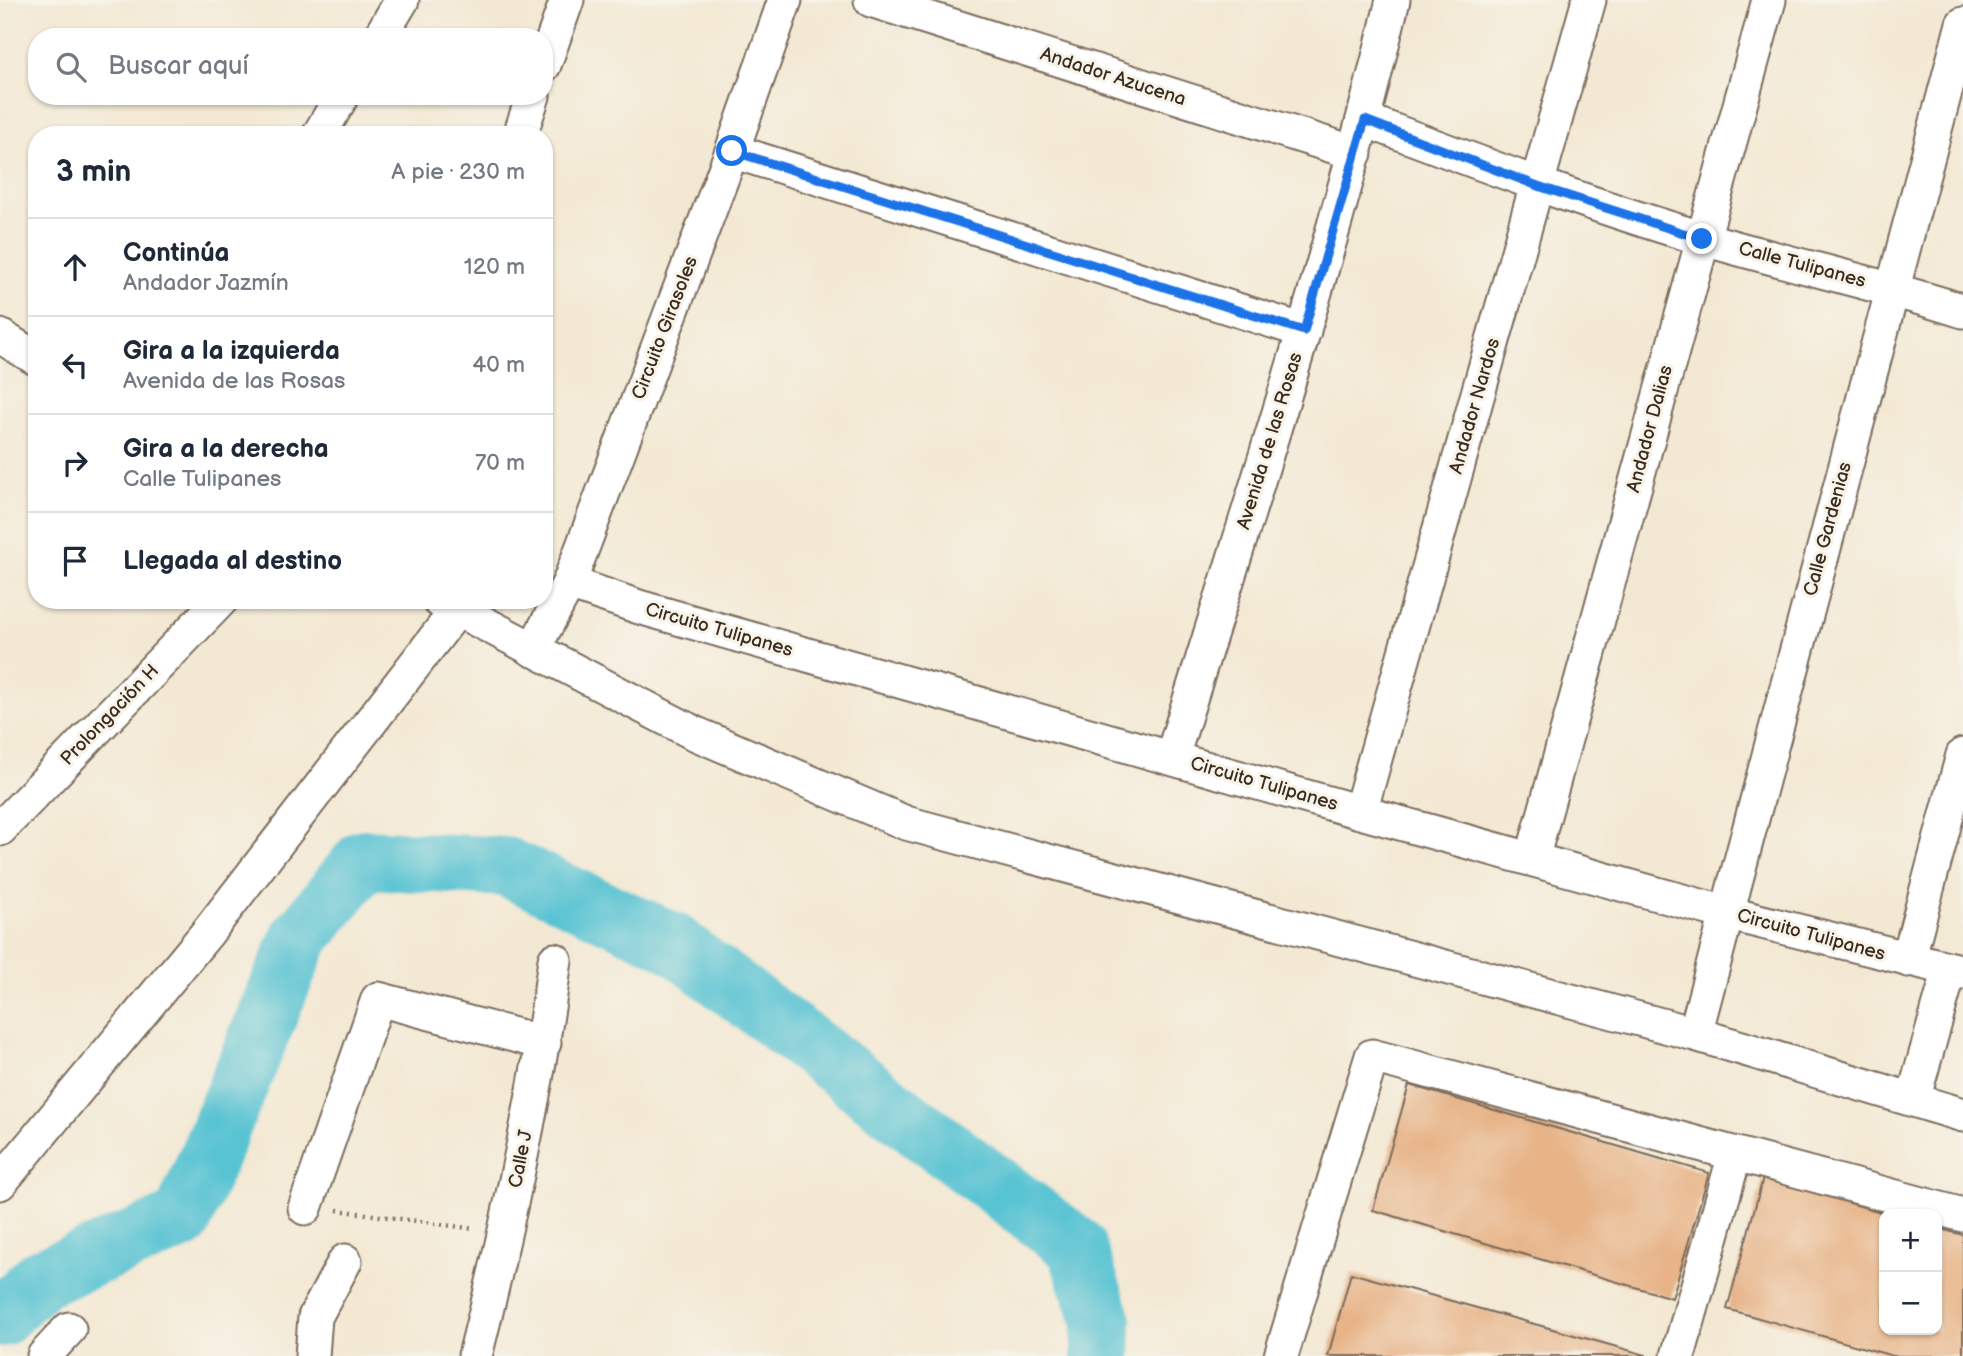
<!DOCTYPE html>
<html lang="es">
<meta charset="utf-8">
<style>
:root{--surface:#fff;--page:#f6f6f7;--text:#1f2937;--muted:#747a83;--line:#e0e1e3}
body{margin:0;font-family:"Balsamiq Sans",sans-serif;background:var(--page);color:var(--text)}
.controls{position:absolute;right:21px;bottom:21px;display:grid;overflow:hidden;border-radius:14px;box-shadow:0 2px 5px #0004}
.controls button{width:63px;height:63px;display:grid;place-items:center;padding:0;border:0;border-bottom:2px solid var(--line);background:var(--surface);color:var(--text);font:35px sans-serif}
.stop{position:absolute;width:21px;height:21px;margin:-16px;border:5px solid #1a73e8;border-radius:50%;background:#fff}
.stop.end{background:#1a73e8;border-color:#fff;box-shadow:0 2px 7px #0008}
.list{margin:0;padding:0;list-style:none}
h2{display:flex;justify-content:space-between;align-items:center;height:91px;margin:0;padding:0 28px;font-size:30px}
h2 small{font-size:23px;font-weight:400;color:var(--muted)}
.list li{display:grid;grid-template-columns:46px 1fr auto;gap:21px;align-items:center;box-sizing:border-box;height:98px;padding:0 28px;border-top:2px solid var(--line)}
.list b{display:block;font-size:26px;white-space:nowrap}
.list p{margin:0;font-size:23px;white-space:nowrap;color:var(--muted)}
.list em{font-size:23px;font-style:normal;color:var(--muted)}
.icon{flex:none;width:38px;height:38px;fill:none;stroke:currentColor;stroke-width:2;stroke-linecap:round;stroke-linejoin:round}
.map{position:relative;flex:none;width:1963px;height:1356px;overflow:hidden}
.search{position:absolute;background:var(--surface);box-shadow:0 2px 5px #0004;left:28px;top:28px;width:525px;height:77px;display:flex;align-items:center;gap:18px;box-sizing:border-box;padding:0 24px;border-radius:28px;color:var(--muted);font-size:26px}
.panel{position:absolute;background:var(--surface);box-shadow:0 2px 5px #0004;left:28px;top:126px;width:525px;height:483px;border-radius:28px}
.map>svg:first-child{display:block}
</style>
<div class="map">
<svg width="1963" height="1356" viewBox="0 0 1963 1356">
<rect width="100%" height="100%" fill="#f7f3e8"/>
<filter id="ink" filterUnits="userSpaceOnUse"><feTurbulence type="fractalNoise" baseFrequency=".0143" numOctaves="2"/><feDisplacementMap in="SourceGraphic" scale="14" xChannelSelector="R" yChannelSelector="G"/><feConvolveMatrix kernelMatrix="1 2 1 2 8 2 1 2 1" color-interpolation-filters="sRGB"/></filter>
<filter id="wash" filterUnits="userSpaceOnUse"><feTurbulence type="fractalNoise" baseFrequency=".00686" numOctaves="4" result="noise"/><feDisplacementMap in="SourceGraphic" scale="28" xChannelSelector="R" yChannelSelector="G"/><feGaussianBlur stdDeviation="1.57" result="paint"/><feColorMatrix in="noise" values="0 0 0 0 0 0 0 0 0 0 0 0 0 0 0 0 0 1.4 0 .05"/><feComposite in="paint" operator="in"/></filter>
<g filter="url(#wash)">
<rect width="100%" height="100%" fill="#f3e8d3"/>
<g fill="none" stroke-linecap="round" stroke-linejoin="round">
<path stroke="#58c3d3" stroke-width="60" d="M0,1317l41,-39 141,-58 118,-282 64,-79 142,8 166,75 404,304 26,75 -1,35"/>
</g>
<g id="blocks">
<path fill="#e7b387" d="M1409,1085l300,88 -37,125 -299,-88z
M1763,1178l121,35v117h53v-102l26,7v121h-70l-166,-47z
M1351,1273l295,82v1h-318z"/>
</g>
</g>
<g filter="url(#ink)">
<use href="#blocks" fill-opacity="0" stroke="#7b6c5d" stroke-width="2"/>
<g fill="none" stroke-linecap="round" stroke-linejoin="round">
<defs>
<path id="minor" d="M871,0l484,153
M380,37l22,-37
M544,65l23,-65
M1365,120c111,42 222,84 336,118 87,26 176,45 262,73
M319,135l23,-39
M520,135l13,-39
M732,151l572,180
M0,336l37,23
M569,583l70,24 721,205 366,101 237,59
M439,600l255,133 212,90 789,211 268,81
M533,650l36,-67 163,-432 53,-151
M1172,757c78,-251 160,-501 221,-757
M1360,812l229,-812
M0,829l221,-229
M1532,859l237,-859
M1908,960l55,-205
M1695,1034l268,-1010
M1913,1100l37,-131
M0,1183l208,-251 249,-322
M305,1208l73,-209 166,44
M44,1356l25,-27
M312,1356l3,-39 30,-56
M475,1356c33,-131 62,-262 80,-396
M1281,1356l91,-300 591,159
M1678,1356l57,-202"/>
</defs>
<use href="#minor" stroke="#7b6c5d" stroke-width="37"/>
<path stroke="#7b6c5d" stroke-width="4.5" stroke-dasharray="2 5" stroke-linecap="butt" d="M337,1210l137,19"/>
<use href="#minor" stroke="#fff" stroke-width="33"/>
</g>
</g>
<g fill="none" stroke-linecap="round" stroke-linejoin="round" filter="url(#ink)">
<path stroke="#1a73e8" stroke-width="9" d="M732,151l572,180 61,-211 173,66 164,53"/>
</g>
<g text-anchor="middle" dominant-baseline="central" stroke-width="6" stroke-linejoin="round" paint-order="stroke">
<g font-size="19" fill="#3b2a1e" stroke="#f7f3e8">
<text transform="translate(1113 77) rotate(18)">Andador Azucena</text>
<text transform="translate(1802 265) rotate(15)">Calle Tulipanes</text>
<text transform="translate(665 328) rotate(-69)">Circuito Girasoles</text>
<text transform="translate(1475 406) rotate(-74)">Andador Nardos</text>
<text transform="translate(1650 429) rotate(-75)">Andador Dalias</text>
<text transform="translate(1270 441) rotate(-73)">Avenida de las Rosas</text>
<text transform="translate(1828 529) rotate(-75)">Calle Gardenias</text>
<text transform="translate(719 630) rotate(16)">Circuito Tulipanes</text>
<text transform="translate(110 715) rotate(-46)">Prolongación H</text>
<text transform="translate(1264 784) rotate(16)">Circuito Tulipanes</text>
<text transform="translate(1811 935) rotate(15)">Circuito Tulipanes</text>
<text transform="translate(521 1159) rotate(-79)">Calle J</text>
</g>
</g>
</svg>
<div class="controls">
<button>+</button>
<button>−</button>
</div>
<div class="stop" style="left:732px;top:151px"></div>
<div class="stop end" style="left:1702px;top:239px"></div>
<div class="search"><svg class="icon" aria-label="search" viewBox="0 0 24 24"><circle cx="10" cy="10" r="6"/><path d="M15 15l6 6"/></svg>Buscar aquí</div>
<section class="panel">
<h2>3 min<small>A pie · 230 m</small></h2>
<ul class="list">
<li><svg class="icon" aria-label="ahead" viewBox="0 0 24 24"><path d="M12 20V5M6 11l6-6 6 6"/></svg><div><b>Continúa</b><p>Andador Jazmín</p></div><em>120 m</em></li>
<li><svg class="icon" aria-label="left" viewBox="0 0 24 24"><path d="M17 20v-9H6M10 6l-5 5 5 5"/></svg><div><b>Gira a la izquierda</b><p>Avenida de las Rosas</p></div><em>40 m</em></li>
<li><svg class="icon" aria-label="right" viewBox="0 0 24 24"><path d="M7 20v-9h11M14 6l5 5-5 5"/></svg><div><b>Gira a la derecha</b><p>Calle Tulipanes</p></div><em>70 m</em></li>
<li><svg class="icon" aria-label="arrive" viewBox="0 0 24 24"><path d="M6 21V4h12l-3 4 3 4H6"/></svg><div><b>Llegada al destino</b></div></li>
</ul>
</section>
</div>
